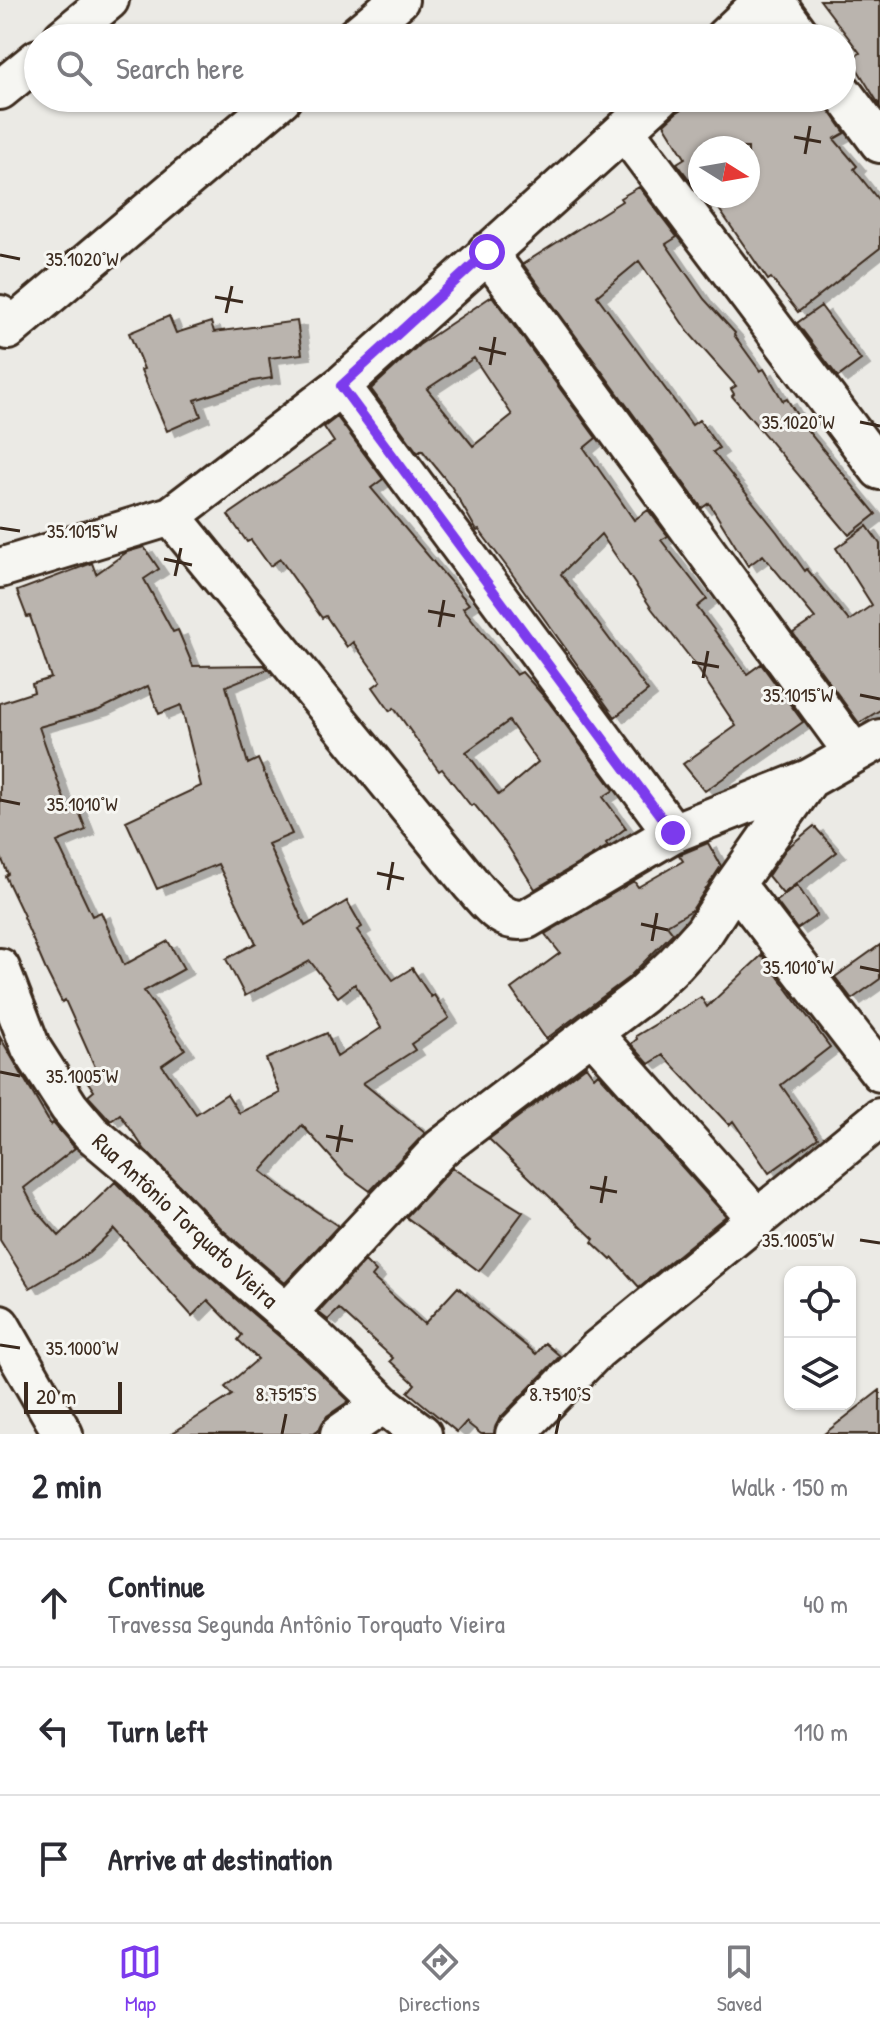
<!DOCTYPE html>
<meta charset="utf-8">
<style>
:root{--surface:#fff;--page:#f7f7f7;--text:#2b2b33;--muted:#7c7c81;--line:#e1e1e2;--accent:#7c3aed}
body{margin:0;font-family:"Patrick Hand",sans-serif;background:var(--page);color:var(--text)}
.controls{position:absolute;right:24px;bottom:24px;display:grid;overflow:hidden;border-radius:16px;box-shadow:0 2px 6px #0004}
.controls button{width:72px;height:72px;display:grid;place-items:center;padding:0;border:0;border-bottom:2px solid var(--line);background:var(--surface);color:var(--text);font:40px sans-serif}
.compass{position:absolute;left:688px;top:136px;width:72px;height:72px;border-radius:50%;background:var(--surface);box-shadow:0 2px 6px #0004;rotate:101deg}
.scale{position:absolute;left:24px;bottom:20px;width:98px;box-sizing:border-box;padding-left:8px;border:4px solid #3b2a1e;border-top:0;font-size:22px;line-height:28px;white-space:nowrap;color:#3b2a1e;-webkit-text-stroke:6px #f6f6f2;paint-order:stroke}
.stop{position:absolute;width:24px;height:24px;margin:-18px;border:6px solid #7c3aed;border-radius:50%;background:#fff}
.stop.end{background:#7c3aed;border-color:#fff;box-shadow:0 2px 8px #0008}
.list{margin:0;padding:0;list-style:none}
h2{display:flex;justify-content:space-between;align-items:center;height:104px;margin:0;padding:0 32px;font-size:34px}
h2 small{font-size:26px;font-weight:400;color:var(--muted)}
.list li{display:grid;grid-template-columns:52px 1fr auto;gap:24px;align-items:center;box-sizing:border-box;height:128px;padding:0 32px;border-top:2px solid var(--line)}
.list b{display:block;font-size:30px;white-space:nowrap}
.list p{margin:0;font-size:26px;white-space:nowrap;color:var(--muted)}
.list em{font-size:26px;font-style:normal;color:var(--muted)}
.icon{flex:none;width:44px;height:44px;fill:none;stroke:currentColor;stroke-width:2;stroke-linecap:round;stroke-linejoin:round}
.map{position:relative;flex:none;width:880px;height:1434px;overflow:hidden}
.search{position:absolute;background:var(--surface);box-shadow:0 2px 6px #0004;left:24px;right:24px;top:24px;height:88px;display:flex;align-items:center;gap:20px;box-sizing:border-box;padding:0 28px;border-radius:44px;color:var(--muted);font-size:30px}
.sheet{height:488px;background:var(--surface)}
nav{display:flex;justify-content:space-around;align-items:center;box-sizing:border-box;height:112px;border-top:2px solid var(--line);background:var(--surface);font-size:22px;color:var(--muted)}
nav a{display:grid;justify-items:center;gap:4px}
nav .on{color:var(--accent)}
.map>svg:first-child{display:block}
</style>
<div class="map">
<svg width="880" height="1434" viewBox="0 0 880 1434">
<defs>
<filter id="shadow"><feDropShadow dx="9" dy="5" stdDeviation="0" flood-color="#0004"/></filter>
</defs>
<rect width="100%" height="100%" fill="#ebeae5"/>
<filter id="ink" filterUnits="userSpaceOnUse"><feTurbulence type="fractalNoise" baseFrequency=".0125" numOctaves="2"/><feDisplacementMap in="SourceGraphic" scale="16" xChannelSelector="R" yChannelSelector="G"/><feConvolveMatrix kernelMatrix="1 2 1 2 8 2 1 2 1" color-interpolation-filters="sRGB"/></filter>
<g filter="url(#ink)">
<path fill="#bab4ae" stroke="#3b2a1e" stroke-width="2" fill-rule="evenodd" filter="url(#shadow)" d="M820,0h60v106l-29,-47 9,-6z
M700,98h121l24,35 -11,6 23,27 -3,3 26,33v46l-82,64 -27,-34 -3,2 -58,-84h38v-48h-48v46l-23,-31 8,-5 -21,-34 12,-11z
M639,187l38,50 -11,7 38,55 31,34 -1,2 26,36 4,-2 19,32 4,-2 16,26 73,89 -27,21 -117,-139 2,-2 -3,-5 5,-3 -47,-53 -50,-72 -42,35 95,129 7,-5 20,28 -6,4 64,80 28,39 2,-2 42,52 23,-16 -36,-57 31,-22 13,18v166l-21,13 -66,-90 22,-15 -52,-63 -15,11 -39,-63 -7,5 -179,-244 99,-63 -2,-3z
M492,296l104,142 -12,10 50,72 14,-10 20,26 -7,4 46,59 -10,8 50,67 14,-10 42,58 -98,69 -22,-27 53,-38 -44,-66 -40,-51 -51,-75 -40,40 87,117 -33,26 -108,-150 -28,-37 -2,1 -26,-45 -29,-36 -4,3 -47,-64 48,-44zM474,358l38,57 -39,31 -46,-57z
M821,306l40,54 -23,17 -41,-54z
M169,316l7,17 35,-11 3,10 83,-11 5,33 -33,4 3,20 -19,3 -58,19 6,16 -34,15 -26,-61 3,-1 -15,-36z
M337,417l46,62 -12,9 98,116 -6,4 53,67 6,-3 26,29 66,89 -11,7 23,31 -20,15 2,3 -73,43 -28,-44 -33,-41 -3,2 -29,-37 -3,2 -45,-63 -4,3 -17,-24 8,-6 -28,-39 -6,5 -21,-31 -4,2 -42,-59 -10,7 -19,-26 -4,2 -19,-27 106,-73 -10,-15zM509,721l29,41 -39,33 -33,-43z
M144,547l15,22 -15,10 29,53 5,-2 15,36 71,-1 4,4 -42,17 22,78 10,-5 34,75 -24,10 37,82 42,-25 15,26 -5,3 36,50 19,-12 19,29 3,-2 15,23 -38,26 4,6 -52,33 62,50 -55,58 -26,-19 -42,-47 -41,46 28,22 49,33 -53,57 -61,-52 -79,-81 -25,-36 -9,7 -23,-25 6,-5 -11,-16 12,-8 -30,-67 -3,2 -17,-34 -22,-51 1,-1 -19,-40 3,-2 -8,-19v-152l34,-11 -2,-8 19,-6 -21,-62 -3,1 -10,-26 75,-28 4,11 31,-22zM148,686l11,28 22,-9 20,81 -75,35 31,68 61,-25 38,79 -30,16 19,37 65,-35 28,36 17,-13 26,44 -44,29 -10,-24 -61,26 14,34 -41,20 -12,-19 -31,20 -34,-49 23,-16 -41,-58 40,-22 -16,-28 -44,24 -23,-53 -9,4 -35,-74 29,-12 -9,-24 -9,4 -29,-83 60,-17z
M814,826l23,26 -54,42 -15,-18 18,-27z
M708,843l13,23 -29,44 -25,15 6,8 -45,45 -82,61 -35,-50 49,-36 -15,-19 89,-53 4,6 45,-26 -4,-6z
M797,885l20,30 -20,14 -21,-28z
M880,945v34l-28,20 -17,-22z
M762,955l68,92 -49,38 37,53 -49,35 -36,-52 -4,4 -66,-70 -14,9 -18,-20 6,-5 -1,-3 65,-39 6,10z
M0,1037l51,88 2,-2 22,25 -51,40 11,21 24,27 56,-54 80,82 107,92 47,45 -22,15 -8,14 -5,4h-143l61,-39 -7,-8 33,-28 -20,-19 4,-5 -34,-35 -16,16 -78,-87 -25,24 -59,35 -30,-48z
M586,1066l8,11 4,-4 128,143 -87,71 -26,-29 -2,2 -19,-18 2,-3 -105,-100z
M452,1168l71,44 -44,59 -73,-54z
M365,1261l11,11 -4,5 52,47 34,-37 20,18 -1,1 59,48 9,-11 15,13 -61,63 -5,15h-13l-15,-12 -9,10 -49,-40 7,-8 -25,-23 3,-3 -54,-49 -11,11 -10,-8z
M880,1390v44h-56z"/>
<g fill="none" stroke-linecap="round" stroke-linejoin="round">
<defs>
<path id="street" d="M774,0l28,38
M63,38l46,-38
M354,38l45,-38
M724,38l40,-38
M0,90l38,-31
M842,92l38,51
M625,131l255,339
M487,252l366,500
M0,315l8,15 274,-232
M341,386l332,447
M171,516l301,369c15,16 30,40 55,34l146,-86 136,-54 71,-40
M0,568l171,-52 170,-130 319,-288
M735,884l145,188
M0,968l31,80 38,59 22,26 45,38 73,76 108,93 66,64 39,30
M592,1033l165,185
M286,1314l155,-166 201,-153 33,-31 29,-32 31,-48 74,-105
M0,1325l63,109
M340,1434l43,-30
M515,1434l82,-84 283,-232"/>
</defs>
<use href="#street" stroke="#3b2a1e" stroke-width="44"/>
<use href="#street" stroke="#f6f6f2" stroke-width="38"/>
</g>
</g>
<g fill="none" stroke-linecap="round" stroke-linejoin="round" filter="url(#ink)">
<path stroke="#7c3aed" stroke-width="10" d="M487,252l-146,134 332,447"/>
</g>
<path fill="none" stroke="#3b2a1e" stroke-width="3" d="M794,137l27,5M805,154l5,-28M0,255l20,4M215,297l28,5M226,313l6,-27M479,348l27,6M490,365l5,-28M860,422l20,4M0,528l20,3M164,559l28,6M175,576l6,-28M428,611l27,5M439,627l5,-27M692,662l27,5M703,678l5,-27M860,695l20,4M0,800l20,4M377,873l27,6M388,890l5,-28M641,924l27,6M652,941l5,-28M860,967l20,4M0,1072l20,4M326,1136l27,5M337,1152l5,-27M590,1187l27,5M601,1203l5,-27M860,1240l20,3M0,1345l20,3M282,1434l4,-20M556,1434l4,-20"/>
<g text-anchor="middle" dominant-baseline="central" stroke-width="6" stroke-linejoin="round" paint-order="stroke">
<g font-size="24" fill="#3b2a1e" stroke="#f6f6f2">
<text transform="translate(186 1220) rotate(43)">Rua Antônio Torquato Vieira</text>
</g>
</g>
<g font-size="20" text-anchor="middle" fill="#3b2a1e" stroke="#f6f6f2" stroke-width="6" stroke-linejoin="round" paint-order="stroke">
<text x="82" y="266">35.1020°W</text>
<text x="798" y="429">35.1020°W</text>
<text x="82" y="538">35.1015°W</text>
<text x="798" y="702">35.1015°W</text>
<text x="82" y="811">35.1010°W</text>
<text x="798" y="974">35.1010°W</text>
<text x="82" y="1083">35.1005°W</text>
<text x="798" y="1247">35.1005°W</text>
<text x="82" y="1355">35.1000°W</text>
<text x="286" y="1401">8.7515°S</text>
<text x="560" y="1401">8.7510°S</text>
</g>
</svg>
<div class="controls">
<button><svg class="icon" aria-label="locate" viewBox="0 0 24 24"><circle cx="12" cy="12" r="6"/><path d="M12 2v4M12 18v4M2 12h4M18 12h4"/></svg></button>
<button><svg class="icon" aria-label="layers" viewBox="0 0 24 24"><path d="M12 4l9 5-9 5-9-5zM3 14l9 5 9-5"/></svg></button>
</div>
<svg class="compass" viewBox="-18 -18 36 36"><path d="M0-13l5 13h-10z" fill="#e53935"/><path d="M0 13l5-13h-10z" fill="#7c7c81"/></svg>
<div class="scale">20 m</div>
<div class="stop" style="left:487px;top:252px"></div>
<div class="stop end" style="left:673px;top:833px"></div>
<div class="search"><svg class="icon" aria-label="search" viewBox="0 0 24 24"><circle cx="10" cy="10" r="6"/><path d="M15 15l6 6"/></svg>Search here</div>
</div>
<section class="sheet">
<h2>2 min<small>Walk · 150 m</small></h2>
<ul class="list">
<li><svg class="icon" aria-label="ahead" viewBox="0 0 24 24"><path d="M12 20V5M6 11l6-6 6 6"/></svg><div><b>Continue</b><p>Travessa Segunda Antônio Torquato Vieira</p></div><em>40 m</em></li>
<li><svg class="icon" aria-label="left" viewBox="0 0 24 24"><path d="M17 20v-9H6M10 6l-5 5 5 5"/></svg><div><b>Turn left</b></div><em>110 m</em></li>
<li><svg class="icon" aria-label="arrive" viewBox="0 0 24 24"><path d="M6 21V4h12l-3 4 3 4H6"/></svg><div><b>Arrive at destination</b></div></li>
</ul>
</section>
<nav>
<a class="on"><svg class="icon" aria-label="map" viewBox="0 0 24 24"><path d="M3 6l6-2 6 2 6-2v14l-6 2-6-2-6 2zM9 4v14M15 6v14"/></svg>Map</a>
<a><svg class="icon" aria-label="directions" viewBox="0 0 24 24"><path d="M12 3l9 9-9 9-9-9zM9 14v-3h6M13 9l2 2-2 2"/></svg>Directions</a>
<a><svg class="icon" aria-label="saved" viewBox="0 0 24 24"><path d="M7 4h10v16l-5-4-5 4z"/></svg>Saved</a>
</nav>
